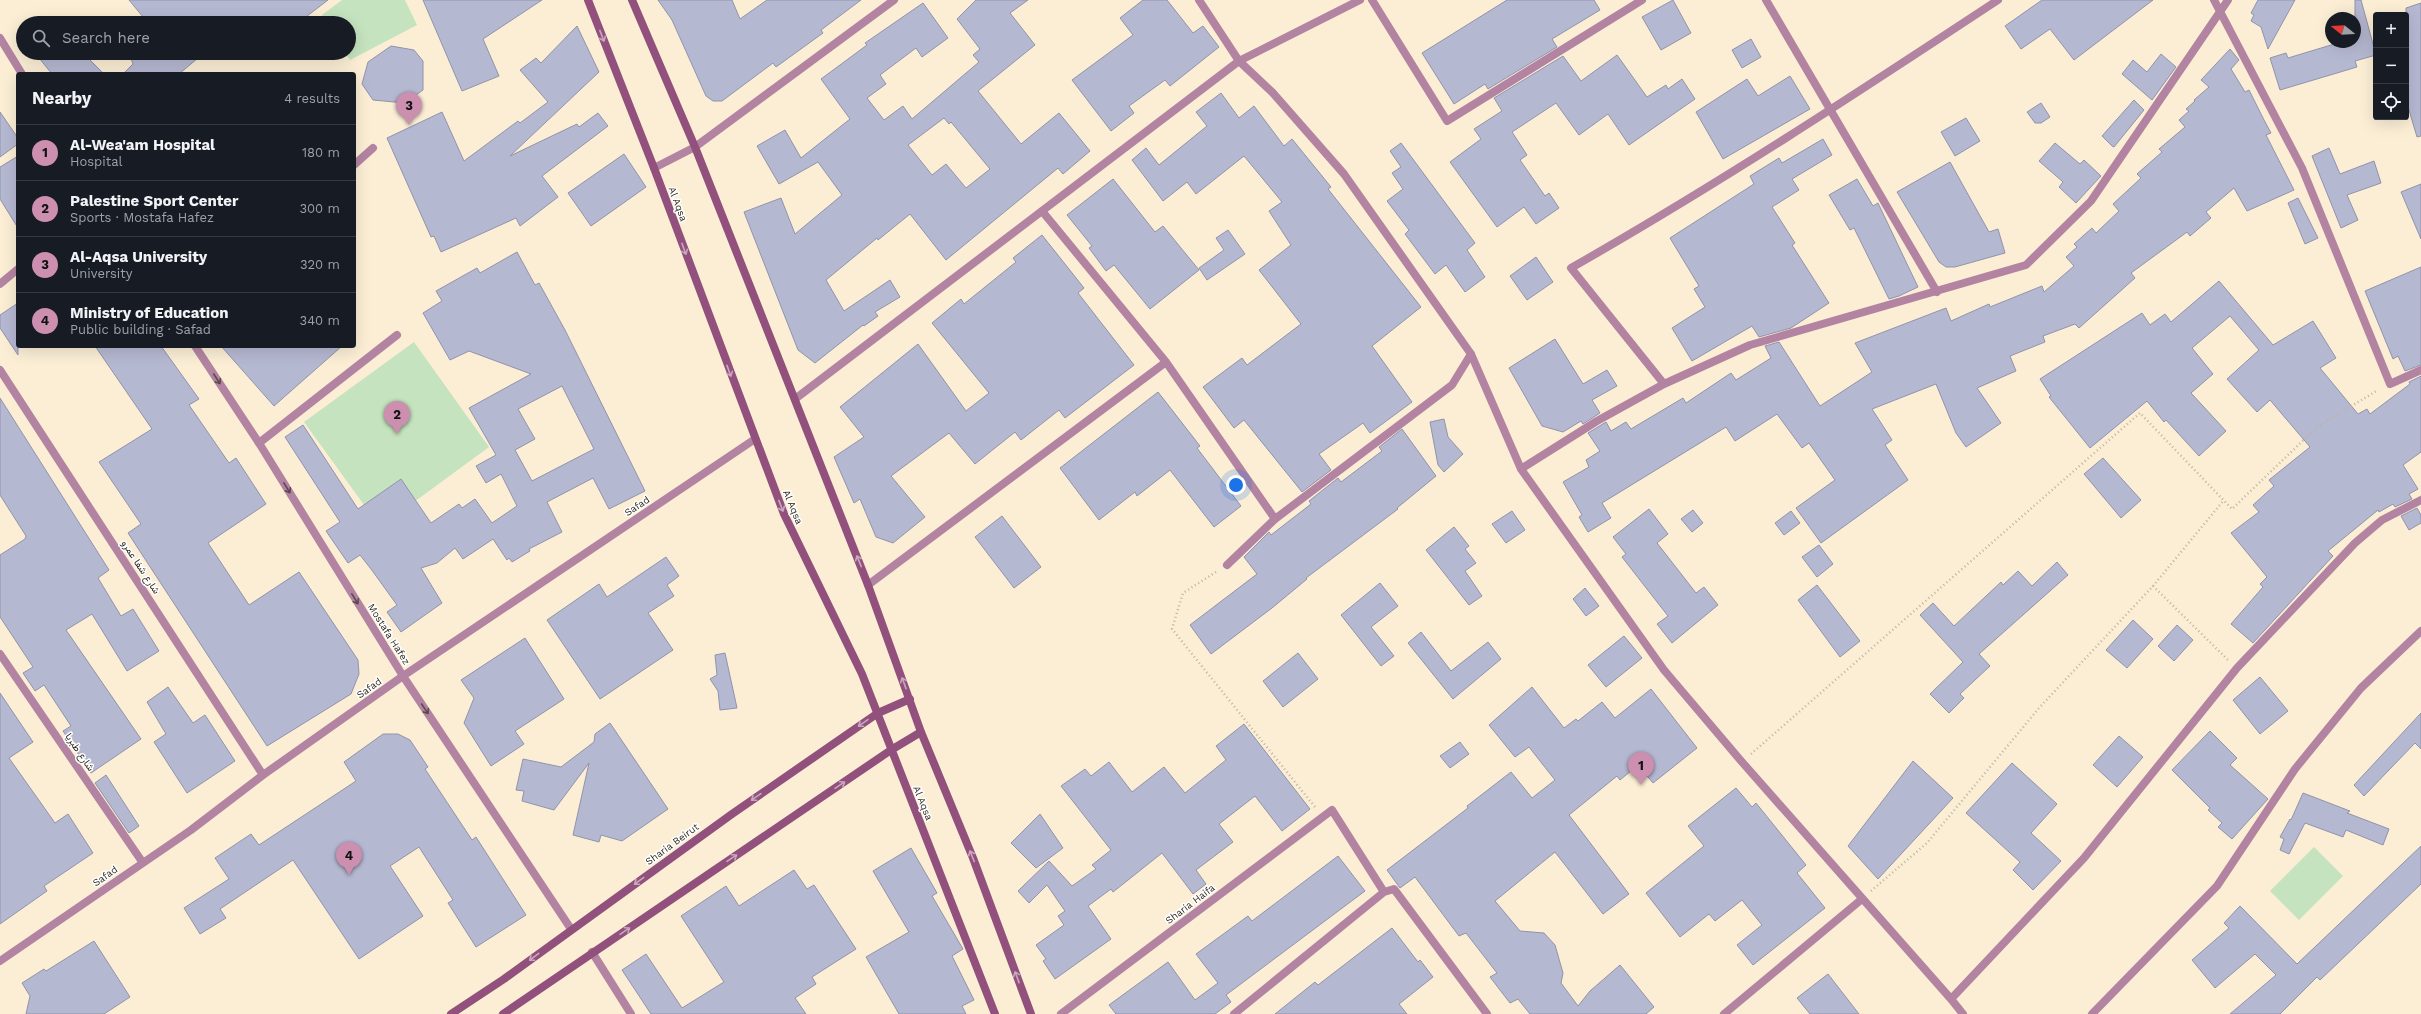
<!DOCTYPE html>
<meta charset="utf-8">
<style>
:root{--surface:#171b24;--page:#242831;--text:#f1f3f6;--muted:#9ea1a6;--line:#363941;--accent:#cd8fb0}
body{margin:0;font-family:"Work Sans",Vazirmatn,sans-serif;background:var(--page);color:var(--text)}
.controls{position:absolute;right:12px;top:12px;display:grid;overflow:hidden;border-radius:4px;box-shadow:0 4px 16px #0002}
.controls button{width:36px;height:36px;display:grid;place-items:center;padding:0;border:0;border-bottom:1px solid var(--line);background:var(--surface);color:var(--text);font:20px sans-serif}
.compass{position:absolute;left:2325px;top:12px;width:36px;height:36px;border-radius:50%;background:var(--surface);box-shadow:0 4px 16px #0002;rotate:288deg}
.you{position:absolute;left:1236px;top:485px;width:14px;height:14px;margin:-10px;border:3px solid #fff;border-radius:50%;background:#1a73e8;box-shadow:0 0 0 6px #1a73e833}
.badge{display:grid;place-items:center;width:26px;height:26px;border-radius:50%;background:var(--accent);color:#111;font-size:13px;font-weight:700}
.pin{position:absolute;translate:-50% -33px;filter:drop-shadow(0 1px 2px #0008)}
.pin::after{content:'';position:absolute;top:21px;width:14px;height:12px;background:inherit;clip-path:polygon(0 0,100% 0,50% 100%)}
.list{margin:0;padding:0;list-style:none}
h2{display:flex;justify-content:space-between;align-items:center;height:52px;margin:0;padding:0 16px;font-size:17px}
h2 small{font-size:13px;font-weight:400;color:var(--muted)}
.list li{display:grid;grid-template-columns:26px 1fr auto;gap:12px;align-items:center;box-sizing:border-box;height:56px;padding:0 16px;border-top:1px solid var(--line)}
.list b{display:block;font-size:15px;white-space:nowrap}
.list p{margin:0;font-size:13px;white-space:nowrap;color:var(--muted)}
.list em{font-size:13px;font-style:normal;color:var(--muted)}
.icon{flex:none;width:22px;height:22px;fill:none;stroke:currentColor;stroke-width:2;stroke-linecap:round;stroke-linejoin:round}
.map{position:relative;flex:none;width:2421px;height:1014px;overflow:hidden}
.search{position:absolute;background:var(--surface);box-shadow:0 4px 16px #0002;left:16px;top:16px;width:340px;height:44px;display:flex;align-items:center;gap:10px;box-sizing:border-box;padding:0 14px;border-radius:22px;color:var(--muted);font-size:15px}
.panel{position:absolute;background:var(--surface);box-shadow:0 4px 16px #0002;left:16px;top:72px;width:340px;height:276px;border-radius:4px}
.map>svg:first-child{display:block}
</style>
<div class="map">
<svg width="2421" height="1014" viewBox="0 0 2421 1014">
<rect width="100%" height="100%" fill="#fbeed5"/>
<path fill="#c4e3be" d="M342,0h63l12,25 -67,35 -5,-7h4v-30h-23l-4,-8z
M414,342l75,105 -109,80 -76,-105z
M2314,847l29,29 -44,44 -29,-29z"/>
<path fill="#b5b8d1" stroke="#9193ab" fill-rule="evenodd" d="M129,0h199l-30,23h-150z
M423,0h119l-59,39 16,37 -37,15z
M658,0h74l8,19 27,-19h94l-40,30 2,3 -47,34 -3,-4 -51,38h-9l-7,-5 -34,-76z
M976,0h52l-18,13 25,32 -57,46 43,53 38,-31 31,38 -27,23 -5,-6 -112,92 -36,-46 -32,26 -1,-2 -51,42 18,31 46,-31 10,17 -25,15 3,4 -14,10 -1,-1 -48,38 -17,-13 -54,-138 37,-14 14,36 47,-39 -24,-33 -39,22 -22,-38 28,-16 16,28 49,-39 -29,-40 46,-34 -2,-2 58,-40 25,35 -26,19 -6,-9 -36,27 6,9 -19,14 17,22 19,-14 9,13 67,-57 -6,-7 7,-6 -23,-30zM944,118l5,6 2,-2 39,47 -24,19 -20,-24 -14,11 -24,-30z
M1143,0h24l26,33 10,-7 16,21 -49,39 -5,-6 -36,26 5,7 -23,18 -39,-51 61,-45 -13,-17z
M1507,0h87l6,10 -48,29 5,8 -69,42 -3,-5 -31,20 -32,-51z
M1673,0l18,33 -30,17 -19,-33z
M2042,0h111l-79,60 -24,-31 -29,20 -16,-23z
M2258,0h37l-27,49 -7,-22 -10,-6 3,-6 -3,-2z
M2355,0h6l15,55 -21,6 2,6 -77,23 -10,-32 16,-5 2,5 53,-16h14z
M2421,3v133l-4,1 -11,-37v-92z
M577,26l22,46 -89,84 67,-32 2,3 19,-14 10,13 -66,50 16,21 -38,29 -4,-8 -75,34 -7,-16 -3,1 -44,-99 55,-26 22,49 54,-40 2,2 28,-21 -28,-32 16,-12 5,5z
M1751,39l10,18 -19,11 -10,-18z
M391,46l23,4 9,11v29l-18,13 -32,-3 -11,-16 6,-22z
M2230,49l9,11 -8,9 14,23 4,-2 15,30 7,13 -5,2 28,55 -47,21 -13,-23 -28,24 5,6 -21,18 -3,-4 -56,41 4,5 -56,50 -4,-4 -32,12 2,6 -35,14 6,15 -39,17 24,35 -35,24 -10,-14 -20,-49 -64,25 20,31 -7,5 23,35 -87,63 -25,-35 39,-28 -26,-37 -7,5 -25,-34 -42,27 -9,-14 -124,76 9,15 -23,14 -9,-15 3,-2 -19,-33 26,-15 -3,-7 14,-9 -12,-18 18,-11 5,9 15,-9 5,7 52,-31 3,5 45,-30 5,7 35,-22 -6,-12 14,-4 41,64 52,-34 -17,-29 91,-35 5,13 38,-17 1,3 52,-21 2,6 30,-26 -8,-9 11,-10 -3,-3 18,-16 4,5 23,-22 -6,-7 28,-26 -4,-4 25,-22 -3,-3 26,-22 -6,-7 10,-9 -3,-2 9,-8 -1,-1 15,-13 -8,-7z
M35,53h48l21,21h-52z
M129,53h75l-25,21h-56l10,-10z
M2161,54l15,13 -24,33 -30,-26 11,-14 14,12z
M1617,55l30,42 19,-12 2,4 14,-10 13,20 -66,46 -21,-31 -29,21 -23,-32 -44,29 15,23 -7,5 25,36 4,-3 10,15 -23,16 -12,-17 -27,20 -47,-65 31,-23 -7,-10 28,-18 -8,-13 69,-42 18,25z
M1790,76l20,33 -87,50 -27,-47 51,-33 11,17z
M1221,93l18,25 15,-12 30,40 8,-7 39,48 -3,2 93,118 -49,39 40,56 -42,31 -7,-10 -44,31 12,16 -29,22 -58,-72 -10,8 -31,-41 39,-29 5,7 54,-41 -42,-54 32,-25 -22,-34 13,-9 -38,-46 -48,38 -9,-12 -24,19 -31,-41 14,-12 13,17 48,-39 -11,-14z
M2134,100l10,10 -30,37 -2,-1 -10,-10z
M2041,103l9,14 -9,6h-6l-8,-11z
M0,112l18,26v6l-18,13z
M1966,118l14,23 -25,15 -14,-24z
M1823,139l9,16 -40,24 7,11 -27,17 23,36 -3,2 37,58 -38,25 -32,9 -7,-11 -60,35 -20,-33 33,-21 -11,-18 5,-3 -29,-48 84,-54 -4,-8 29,-18 3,5z
M1401,143l74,100 -8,7 18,27 -20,15 -19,-27 -11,9 -30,-40 4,-4 -22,-29 16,-12 -11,-16 9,-6 -11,-16z
M2055,143l25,21 4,-4 17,16 -25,27 -17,-16 4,-5 -24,-21z
M2329,148l11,26 34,-13 7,22 -34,12 11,25 -17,8 -29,-72z
M624,154l22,33 -55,39 -23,-33z
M18,156v72l-18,-29v-32z
M1950,162l39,70 9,-3 7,24 -50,14h-9l-7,-5 -42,-70z
M1113,179l42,53 8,-6 36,44 -49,39 -36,-44 -8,6 -17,-23 3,-2 -25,-31z
M1857,179l16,27 5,-3 40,84 -19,9 -10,3 -35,-71 -4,2 -21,-35z
M2421,184v55l-20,-47z
M2298,198l20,40 -13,6 -17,-41z
M1228,230l17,24 -38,26 -8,-12 25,-18 -8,-12z
M1042,235l42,53 -6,5 56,72 -69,53 -6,-8 -38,30 -6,-8 -40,32 -26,-31 -58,43 34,41 -32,26 -17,-6 -16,-38 -6,4 -20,-46 30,-20 -24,-30 78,-63 48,67 23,-18 -57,-70 29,-24 3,5 52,-42 -3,-4z
M517,252l18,33 4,-2 26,47 80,161 -36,18 -16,-31 -46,24 15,30 -33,17 1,2 -18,11 -3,-4 -2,2 -14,-21 -30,20 -8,-11 -18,15 -16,5 21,35 -41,29 -14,-20 10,-7 -26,-36 -11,-14 -12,8 -22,-32 14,-9 -55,-85 18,-12 55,84 43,-30 30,44 28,-19 3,4 13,-9 17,24 25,-17 -16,-32 -15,9 -10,-17 20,-11 -27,-47 62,-34 -62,-23 -19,9 -27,-47 19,-12 -6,-10 41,-23 3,5zM562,386l32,63 -62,32 -17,-31 20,-11 -17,-30z
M1536,257l17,25 -26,18 -17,-24z
M2421,267v98l-16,6 -7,-15 -5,3 -28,-68z
M2219,281l54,64 40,-24 23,37 -16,10 38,46 9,-5 3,5 40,-30 -1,-2 12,-6v76l-18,13 15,24 -9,5 3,5 -17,8 -2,-3 -14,8 -1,-2 -50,41 5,5 -80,87 -22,-19 32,-37 -3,-3 7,-7 -36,-44 28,-21 -6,-7 21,-19 -5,-6 41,-33 -40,-47 -13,12 -30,-33 32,-29 -29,-34 -38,32 21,26 -22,19 35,38 -27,25 -33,-36 -2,2 -17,-21 -57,47 -41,-51 2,-1 -11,-17 102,-66 8,12 15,-11 6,8z
M18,303v52l-18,-27v-13z
M1555,339l28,45 24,-14 10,16 -25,14 8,13 -17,11 -2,-3 -18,11 -21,-6 -33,-58z
M95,346h66l38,53 -10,6 40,58 7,-5 30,46 -58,39 2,3 39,59 50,-33 59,88 1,14 -8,20 -84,52 -139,-213 13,-9 -42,-62 53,-33z
M221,346h121l-68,60z
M1158,392l42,54 -3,2 44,58 -27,21 -44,-57 -33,26 -2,-4 -36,28 -39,-52z
M0,398l109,172 -11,8 23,38 12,-7 26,42 -32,20 -35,-57 -26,16 75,109 -50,34 -28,-42 8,-5 -27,-41 -9,6 -12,-18 10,-6 -33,-50v-62l25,-16 1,-3 -26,-41z
M1444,419l4,18 15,17 -19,18 -6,-7 -8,-43z
M1402,429l34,47 -39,32 1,1 -92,69 1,1 -35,29 -61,46 -21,-29 67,-51 -13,-17 25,-25 2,3 40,-31 -2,-3 29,-23 3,4 41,-31 -3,-4z
M2103,458l38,42 -20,18 -37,-44z
M2417,508l4,7v8l-12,7 -8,-14z
M1649,509l19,25 -11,9 39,50 8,-6 14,18 -46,38 -15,-19 11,-8 -46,-59 4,-3 -13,-17z
M1693,510l10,13 -11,9 -11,-13z
M1512,511l13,19 -19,13 -14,-19z
M1791,511l9,12 -16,12 -9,-12z
M1002,516l39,51 -27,21 -39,-51z
M1454,527l15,19 -4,3 11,14 -11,8 17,25 -13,9 -43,-55z
M1819,545l14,19 -16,13 -15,-20z
M666,557l13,19 -12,9 7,11 -26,17 25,37 -73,49 -53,-79 52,-36 8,13z
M2057,562l11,13 -89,79 11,12 -30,28 4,4 -15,15 -19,-19 33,-32 -43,-47 13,-12 21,23 47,-44 2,3 15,-14 14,15z
M1380,583l18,23 -27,21 23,29 -13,10 -40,-51z
M1817,585l43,56 -20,16 -42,-57z
M1585,588l14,18 -13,10 -13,-17z
M2133,620l20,19 -26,29 -21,-18z
M2177,625l16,15 -19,21 -16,-15z
M1421,632l30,39 37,-29 13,17 -48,40 -45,-56z
M1624,636l18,22 -36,29 -18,-22z
M525,638l39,61 -49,32 9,13 -33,22 -27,-43 10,-25 -13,-18z
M725,653l12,55 -17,2 -2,-19 -8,-12 7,-4 -2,-20z
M1298,653l20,26 -35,28 -20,-26z
M2260,677l28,34 -28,23 -27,-34z
M168,687l25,36 12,-8 30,46 -48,32 -33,-51 12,-8 -19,-32z
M1532,687l32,41 12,-9 2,2 24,-19 13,16 36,-29 46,59 -44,35 -15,-18 -18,15 -3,-4 -48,39 60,79 -26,20 -48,-62 -60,49 25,30 24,2 11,12 8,28 -2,10 17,23 12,-15 30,-26 34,42 -8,7h-116l-12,-15 -8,4 -20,-26 7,-4 -31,-40 -7,3 -44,-59 -15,11 -13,-18 81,-62 -1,-2 44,-34 21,26 23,-18 -26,-33 -14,10 -26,-32z
M0,693l33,49 -24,16 46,65 13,-9 25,39 -49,33 3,5 -47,33z
M2421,713v36l-6,-6 -51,53 -10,-11z
M610,723l58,86 -46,32 -21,-6 -2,7 -26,-7 16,-72 -35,47 -32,-9 2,-10 -8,-1 7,-31 38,8 33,-25 1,-8z
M1244,724l66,85 -28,22 -27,-35 -36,28 14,18 -37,28 10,14 -13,10 -31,-41 -49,39 -2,-3 -23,17 23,33 -56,40 -12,-18 3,-2 -10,-14 28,-20 -6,-9 7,-5 -18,-26 -18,18 -11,-12 31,-30 23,25 24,-17 -4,-4 19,-15 -50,-64 24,-17 6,7 18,-14 23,30 32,-25 21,26 41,-33 -10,-14z
M2210,731l27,27 -7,7 38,34 -36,40 -14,-12 4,-4 -14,-13 2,-2 -38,-38z
M383,734h15l12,6 18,27 -3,2 47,71 4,-3 50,78 -50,32 -28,-44 5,-3 -34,-53 -29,19 33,50 -64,43 -66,-99 -73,49 6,9 -26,16 -16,-26 45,-29 -14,-21 36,-24 8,11 97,-64 -12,-19z
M2119,736l24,21 -26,30 -24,-22z
M1460,742l9,12 -19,14 -10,-12z
M1913,761l40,37 -75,81 -30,-33z
M2012,763l45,41 -26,29 30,28 -28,29 -20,-20 7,-8 -54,-49z
M106,775l33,51 -10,7 -34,-50z
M1736,788l16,19 4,-4 50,62 -9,8 28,35 -72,57 -16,-20 25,-20 -20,-25 -27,21 -6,-7 -29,23 -34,-44 58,-47 -16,-20z
M2303,793l47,18 -3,2 42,16 -6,16 -37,-15 -3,7 -38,-14 -16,31 -9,-4 4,-11 -4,-2 10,-18 1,1z
M1040,814l23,34 -27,20 -25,-25z
M2421,846v38l-101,96 -3,-3 -37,37h-50l46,-39 -21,-21 -40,34 -23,-28 37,-32 -5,-5 16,-17 57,58z
M911,848l26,45 -5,3 31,53 -11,7 22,44 -12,6 4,8h-67l-33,-57 43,-25 -36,-61z
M1338,856l27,35 -139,104 5,7 -16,12h-99l-7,-9 59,-43 27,38 23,-17 -22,-29 52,-38 4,5z
M794,870l13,19 7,-4 42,64 -44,28 4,7 -21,14 11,16h-155l-29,-44 24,-16 36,54 42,-26 -43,-66 45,-30 13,20z
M1392,928l26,34 2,-2 13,17 -34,27 8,10h-132l40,-32 3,3z
M94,941l36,56 -26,17h-78l4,-18 -8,-13 22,-14 2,2z
M1828,974l31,40h-49l-13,-16z"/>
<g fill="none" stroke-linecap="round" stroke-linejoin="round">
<path stroke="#bdb39e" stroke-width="2.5" stroke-dasharray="1 3" stroke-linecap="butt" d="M1216,572l-33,21 -11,36 143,178
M2153,586l75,74
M1751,754l389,-341 92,96 85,-82 61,-37
M1871,891l56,-48 112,-135 114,-122 71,-86"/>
<path stroke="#b384a2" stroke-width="8" d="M354,165l19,-17
M259,443l138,-108
M1724,1014l138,-115"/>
<path stroke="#b384a2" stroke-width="8" d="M1199,0l40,61 33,31 72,82 127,180 50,115 143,201 78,92 209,237
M1372,0l75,121 195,-121
M1766,0l171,292
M2214,0l88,168 88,216 31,-14
M0,38l22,36
M654,168l41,-21 199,-147
M1042,211l124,151 109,157
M0,284l18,-15
M195,346l64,97 144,233 168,253
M0,370l263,405
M1664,384l-93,-116c146,-83 286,-175 427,-268
M795,399l444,-338 121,-61
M1521,469l76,-48 67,-37 86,-39 276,-80 65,-64 137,-201
M1227,565l48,-46 177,-134 19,-31
M868,585l298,-223
M0,654l143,209
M592,952l39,62
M0,961l191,-131 72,-55 140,-99 352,-237
M1061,1014l271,-204 52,82
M1234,1014l150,-122 10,-3 93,125
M1963,1014l-12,-15 133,-141 153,-190 118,-125 27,-23 39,-20
M2092,1014l125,-128 78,-117 66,-81 60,-57"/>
<path stroke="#92507c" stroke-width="8" d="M588,0l66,168 130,346 78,160 133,340
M632,0l63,147 173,438 53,147 52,126 58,156
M451,1014l53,-35 228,-165 146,-101 32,-14
M503,1014l388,-264 30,-18"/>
</g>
<defs><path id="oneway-shaft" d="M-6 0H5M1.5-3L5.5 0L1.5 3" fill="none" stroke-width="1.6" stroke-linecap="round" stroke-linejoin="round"/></defs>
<g stroke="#c8a8be">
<use href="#oneway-shaft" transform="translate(602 36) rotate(69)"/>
<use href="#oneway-shaft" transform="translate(684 249) rotate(70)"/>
<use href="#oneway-shaft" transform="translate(729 371) rotate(70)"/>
<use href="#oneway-shaft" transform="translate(781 506) rotate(69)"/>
<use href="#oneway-shaft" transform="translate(859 561) rotate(-112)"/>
<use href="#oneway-shaft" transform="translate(904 683) rotate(-110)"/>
<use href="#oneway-shaft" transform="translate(863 723) rotate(145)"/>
<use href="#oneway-shaft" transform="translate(840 785) rotate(-34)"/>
<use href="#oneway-shaft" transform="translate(756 797) rotate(145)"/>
<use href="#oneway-shaft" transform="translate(972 856) rotate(-112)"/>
<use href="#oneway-shaft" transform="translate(732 858) rotate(-34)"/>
<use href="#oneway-shaft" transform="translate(639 881) rotate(144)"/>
<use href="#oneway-shaft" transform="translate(625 931) rotate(-34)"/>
<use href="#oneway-shaft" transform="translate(534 957) rotate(143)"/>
<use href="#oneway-shaft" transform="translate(1017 977) rotate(-110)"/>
</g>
<g stroke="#5d4a4e">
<use href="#oneway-shaft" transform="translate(217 379) rotate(57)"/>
<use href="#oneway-shaft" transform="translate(287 488) rotate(58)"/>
<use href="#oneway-shaft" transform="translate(355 599) rotate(58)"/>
<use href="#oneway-shaft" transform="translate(425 709) rotate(56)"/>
</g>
<g text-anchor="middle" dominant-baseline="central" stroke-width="3" stroke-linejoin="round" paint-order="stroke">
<g font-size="10" fill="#2f2a20" stroke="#fff">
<text transform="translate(678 204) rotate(70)">Al Aqsa</text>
<text transform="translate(637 506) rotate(-34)">Safad</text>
<text transform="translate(793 507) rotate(67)">Al Aqsa</text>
<text transform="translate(141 567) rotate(57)">شارع شفا عمرو</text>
<text transform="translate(389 634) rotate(58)">Mostafa Hafez</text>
<text transform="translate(369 688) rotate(-35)">Safad</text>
<text transform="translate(80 752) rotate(56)">شارع طبريا</text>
<text transform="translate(923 803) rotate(68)">Al Aqsa</text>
<text transform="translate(672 844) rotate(-36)">Sharia Beirut</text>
<text transform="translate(105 876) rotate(-35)">Safad</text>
<text transform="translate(1190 904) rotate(-37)">Sharia Haifa</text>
</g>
</g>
</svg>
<div class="controls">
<button>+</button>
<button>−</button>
<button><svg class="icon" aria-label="locate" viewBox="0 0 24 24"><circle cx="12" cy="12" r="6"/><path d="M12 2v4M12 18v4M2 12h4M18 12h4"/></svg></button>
</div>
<svg class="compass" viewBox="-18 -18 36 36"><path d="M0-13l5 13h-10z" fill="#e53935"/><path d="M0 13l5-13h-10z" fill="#9ea1a6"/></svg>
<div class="you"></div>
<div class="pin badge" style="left:1641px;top:785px">1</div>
<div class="pin badge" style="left:397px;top:434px">2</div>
<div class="pin badge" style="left:409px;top:125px">3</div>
<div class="pin badge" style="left:349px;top:875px">4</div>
<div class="search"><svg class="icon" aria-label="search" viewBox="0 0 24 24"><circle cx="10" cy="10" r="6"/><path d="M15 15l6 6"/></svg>Search here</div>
<section class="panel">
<h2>Nearby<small>4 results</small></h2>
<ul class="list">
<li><span class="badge">1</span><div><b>Al-Wea'am Hospital</b><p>Hospital</p></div><em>180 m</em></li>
<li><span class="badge">2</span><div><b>Palestine Sport Center</b><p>Sports · Mostafa Hafez</p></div><em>300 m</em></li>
<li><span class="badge">3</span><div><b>Al-Aqsa University</b><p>University</p></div><em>320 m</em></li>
<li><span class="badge">4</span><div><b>Ministry of Education</b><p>Public building · Safad</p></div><em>340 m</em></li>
</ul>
</section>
</div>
